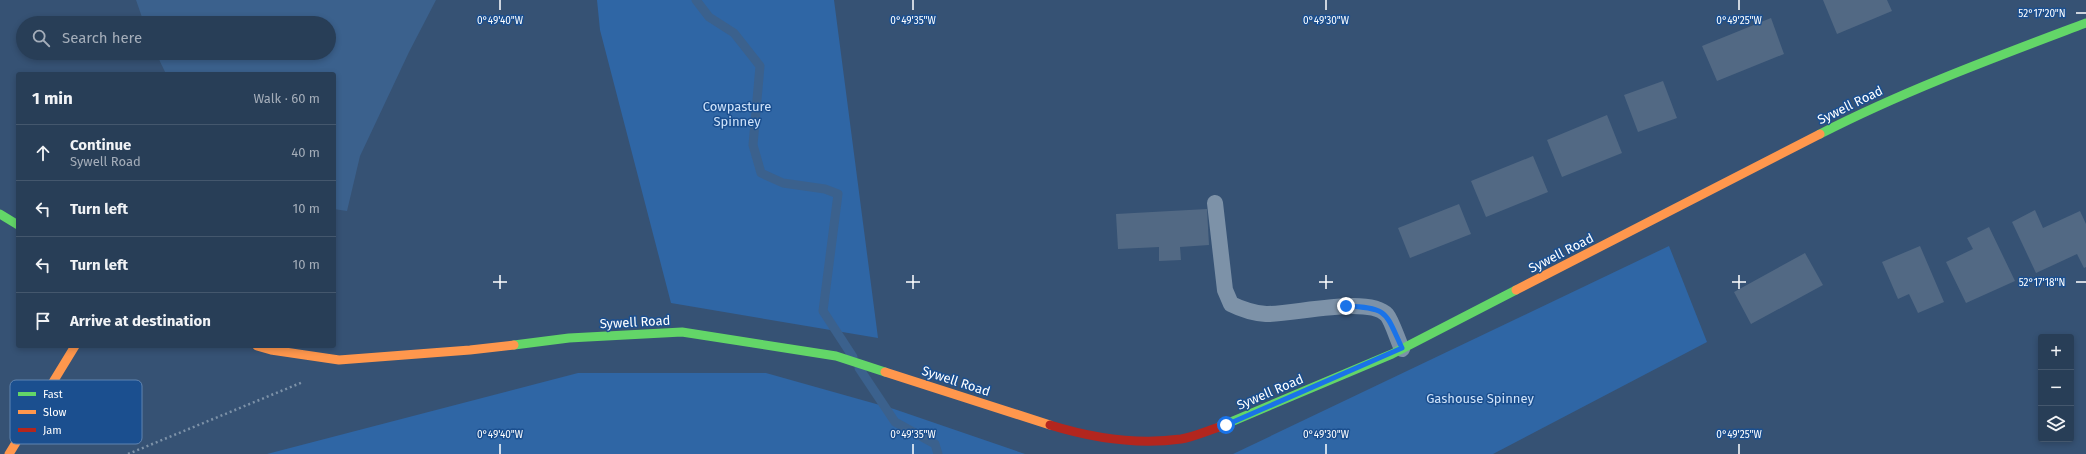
<!DOCTYPE html>
<meta charset="utf-8">
<style>
:root{--surface:#283e57;--page:#344961;--text:#f1f3f6;--muted:#a5aeba;--line:#44576d}
body{margin:0;font-family:"Fira Sans",sans-serif;background:var(--page);color:var(--text)}
.controls{position:absolute;right:12px;bottom:12px;display:grid;overflow:hidden;border-radius:4px;box-shadow:0 2px 6px #0003}
.controls button{width:36px;height:36px;display:grid;place-items:center;padding:0;border:0;border-bottom:1px solid var(--line);background:var(--surface);color:var(--text);font:20px sans-serif}
.stop{position:absolute;width:12px;height:12px;margin:-9px;border:3px solid #1a73e8;border-radius:50%;background:#fff}
.stop.end{background:#1a73e8;border-color:#fff;box-shadow:0 1px 4px #0008}
.list{margin:0;padding:0;list-style:none}
h2{display:flex;justify-content:space-between;align-items:center;height:52px;margin:0;padding:0 16px;font-size:17px}
h2 small{font-size:13px;font-weight:400;color:var(--muted)}
.list li{display:grid;grid-template-columns:26px 1fr auto;gap:12px;align-items:center;box-sizing:border-box;height:56px;padding:0 16px;border-top:1px solid var(--line)}
.list b{display:block;font-size:15px;white-space:nowrap}
.list p{margin:0;font-size:13px;white-space:nowrap;color:var(--muted)}
.list em{font-size:13px;font-style:normal;color:var(--muted)}
.icon{flex:none;width:22px;height:22px;fill:none;stroke:currentColor;stroke-width:2;stroke-linecap:round;stroke-linejoin:round}
.map{position:relative;flex:none;width:2086px;height:454px;overflow:hidden}
.search{position:absolute;background:var(--surface);box-shadow:0 2px 6px #0003;left:16px;top:16px;width:320px;height:44px;display:flex;align-items:center;gap:10px;box-sizing:border-box;padding:0 14px;border-radius:22px;color:var(--muted);font-size:15px}
.panel{position:absolute;background:var(--surface);box-shadow:0 2px 6px #0003;left:16px;top:72px;width:320px;height:276px;border-radius:4px}
.map>svg:first-child{display:block}
</style>
<div class="map">
<svg width="2086" height="454" viewBox="0 0 2086 454">
<rect width="100%" height="100%" fill="#365274"/>
<path fill="#2f66a5" d="M597,0h237l44,338 -207,-35 -71,-273z
M1669,246l38,96 -214,112h-260z
M578,373h188l128,36 131,45h-758z"/>
<path fill="#3b618d" d="M136,0h300l-27,52 -49,104 -13,55 -13,-2v-135h-168l-10,-21h173v-30h-185z"/>
<g fill="none" stroke-linecap="round" stroke-linejoin="round">
<path stroke="#3b618d" stroke-width="9" d="M696,0l13,17 25,16 26,33 -7,79 8,28 22,10 42,6 13,5 -15,117 30,46
M859,368l36,54 40,22 3,10"/>
</g>
<path fill="#526984" d="M1823,0h64l5,11 -55,23z
M1771,18l13,36 -67,27 -15,-35z
M1663,81l14,37 -39,14 -14,-37z
M1607,115l15,38 -60,24 -15,-37z
M1533,156l15,36 -62,25 -15,-36z
M1459,204l12,30 -61,24 -12,-30z
M1207,209l2,36 -29,2 1,13 -22,1v-14l-41,2 -2,-35z
M2035,210l8,18 37,-17 6,13v43l-2,1 -7,-14 -41,19 -24,-51z
M1989,227l26,54 -49,22 -20,-41 27,-13 -6,-11z
M1920,246l24,56 -26,11 -9,-19 -11,5 -16,-37z
M1805,253l18,32 -72,39 -17,-32z"/>
<g fill="none" stroke-linecap="round" stroke-linejoin="round">
<path stroke="#7d92a8" stroke-width="2.5" stroke-dasharray="2 3" stroke-linecap="butt" d="M128,454l175,-72"/>
<path stroke="#7d92a8" stroke-width="16" d="M1215,203l10,87 6,14c12,6 22,9 35,10 27,1 102,-19 121,1 5,6 11,26 15,34"/>
<path stroke="#63d668" stroke-width="9" d="M1820,134c86,-44 176,-77 266,-111
M0,214l18,11
M514,345l55,-7 113,-6 154,24 49,16
M1219,427l173,-73 124,-64"/>
<path stroke="#ff974d" stroke-width="9" d="M1516,290l304,-156
M257,346l14,4 68,10 131,-10 44,-5
M885,372l165,53
M9,454l66,-108"/>
<path stroke="#b3261e" stroke-width="9" d="M1050,425c42,13 87,20 131,14 12,-2 26,-8 38,-12"/>
</g>
<g fill="none" stroke-linecap="round" stroke-linejoin="round">
<path stroke="#1a73e8" stroke-width="5" d="M1226,425l176,-77c-17,-36 -13,-40 -56,-42"/>
</g>
<path fill="none" stroke="#fff" stroke-width="1.5" d="M500,0v10M913,0v10M1326,0v10M1739,0v10M2076,13h10M500,275v14M913,275v14M1326,275v14M1739,275v14M493,282h14M906,282h14M1319,282h14M1732,282h14M2076,282h10M500,444v10M913,444v10M1326,444v10M1739,444v10"/>
<g text-anchor="middle" dominant-baseline="central" stroke-width="3" stroke-linejoin="round" paint-order="stroke">
<g font-size="13" fill="#fff" stroke="#1b4f8f">
<text transform="translate(1850 105) rotate(-26)">Sywell Road</text>
<text transform="translate(1561 253) rotate(-27)">Sywell Road</text>
<text transform="translate(635 322) rotate(-3)">Sywell Road</text>
<text transform="translate(956 381) rotate(18)">Sywell Road</text>
<text transform="translate(1270 392) rotate(-23)">Sywell Road</text>
</g>
<g font-size="13" fill="#cfe3fa" stroke="#1b4f8f">
<text x="737" y="106">Cowpasture<tspan x="737" dy="15">Spinney</tspan></text>
<text x="1480" y="398">Gashouse Spinney</text>
</g>
</g>
<rect x="10" y="380" width="132" height="64" rx="6" fill="#1b4f8f" stroke="#5f84b1" stroke-width="1"/>
<rect x="18" y="392" width="18" height="4" fill="#63d668"/>
<rect x="18" y="410" width="18" height="4" fill="#ff974d"/>
<rect x="18" y="428" width="18" height="4" fill="#b3261e"/>
<g font-size="11" fill="#fff">
<text x="43" y="398">Fast</text>
<text x="43" y="416">Slow</text>
<text x="43" y="434">Jam</text>
</g>
<g font-size="10" text-anchor="middle" fill="#fff" stroke="#1b4f8f" stroke-width="3" stroke-linejoin="round" paint-order="stroke">
<text x="2042" y="17">52°17'20"N</text>
<text x="500" y="24">0°49'40"W</text>
<text x="913" y="24">0°49'35"W</text>
<text x="1326" y="24">0°49'30"W</text>
<text x="1739" y="24">0°49'25"W</text>
<text x="2042" y="286">52°17'18"N</text>
<text x="500" y="438">0°49'40"W</text>
<text x="913" y="438">0°49'35"W</text>
<text x="1326" y="438">0°49'30"W</text>
<text x="1739" y="438">0°49'25"W</text>
</g>
</svg>
<div class="controls">
<button>+</button>
<button>−</button>
<button><svg class="icon" aria-label="layers" viewBox="0 0 24 24"><path d="M12 4l9 5-9 5-9-5zM3 14l9 5 9-5"/></svg></button>
</div>
<div class="stop" style="left:1226px;top:425px"></div>
<div class="stop end" style="left:1346px;top:306px"></div>
<div class="search"><svg class="icon" aria-label="search" viewBox="0 0 24 24"><circle cx="10" cy="10" r="6"/><path d="M15 15l6 6"/></svg>Search here</div>
<section class="panel">
<h2>1 min<small>Walk · 60 m</small></h2>
<ul class="list">
<li><svg class="icon" aria-label="ahead" viewBox="0 0 24 24"><path d="M12 20V5M6 11l6-6 6 6"/></svg><div><b>Continue</b><p>Sywell Road</p></div><em>40 m</em></li>
<li><svg class="icon" aria-label="left" viewBox="0 0 24 24"><path d="M17 20v-9H6M10 6l-5 5 5 5"/></svg><div><b>Turn left</b></div><em>10 m</em></li>
<li><svg class="icon" aria-label="left" viewBox="0 0 24 24"><path d="M17 20v-9H6M10 6l-5 5 5 5"/></svg><div><b>Turn left</b></div><em>10 m</em></li>
<li><svg class="icon" aria-label="arrive" viewBox="0 0 24 24"><path d="M6 21V4h12l-3 4 3 4H6"/></svg><div><b>Arrive at destination</b></div></li>
</ul>
</section>
</div>
